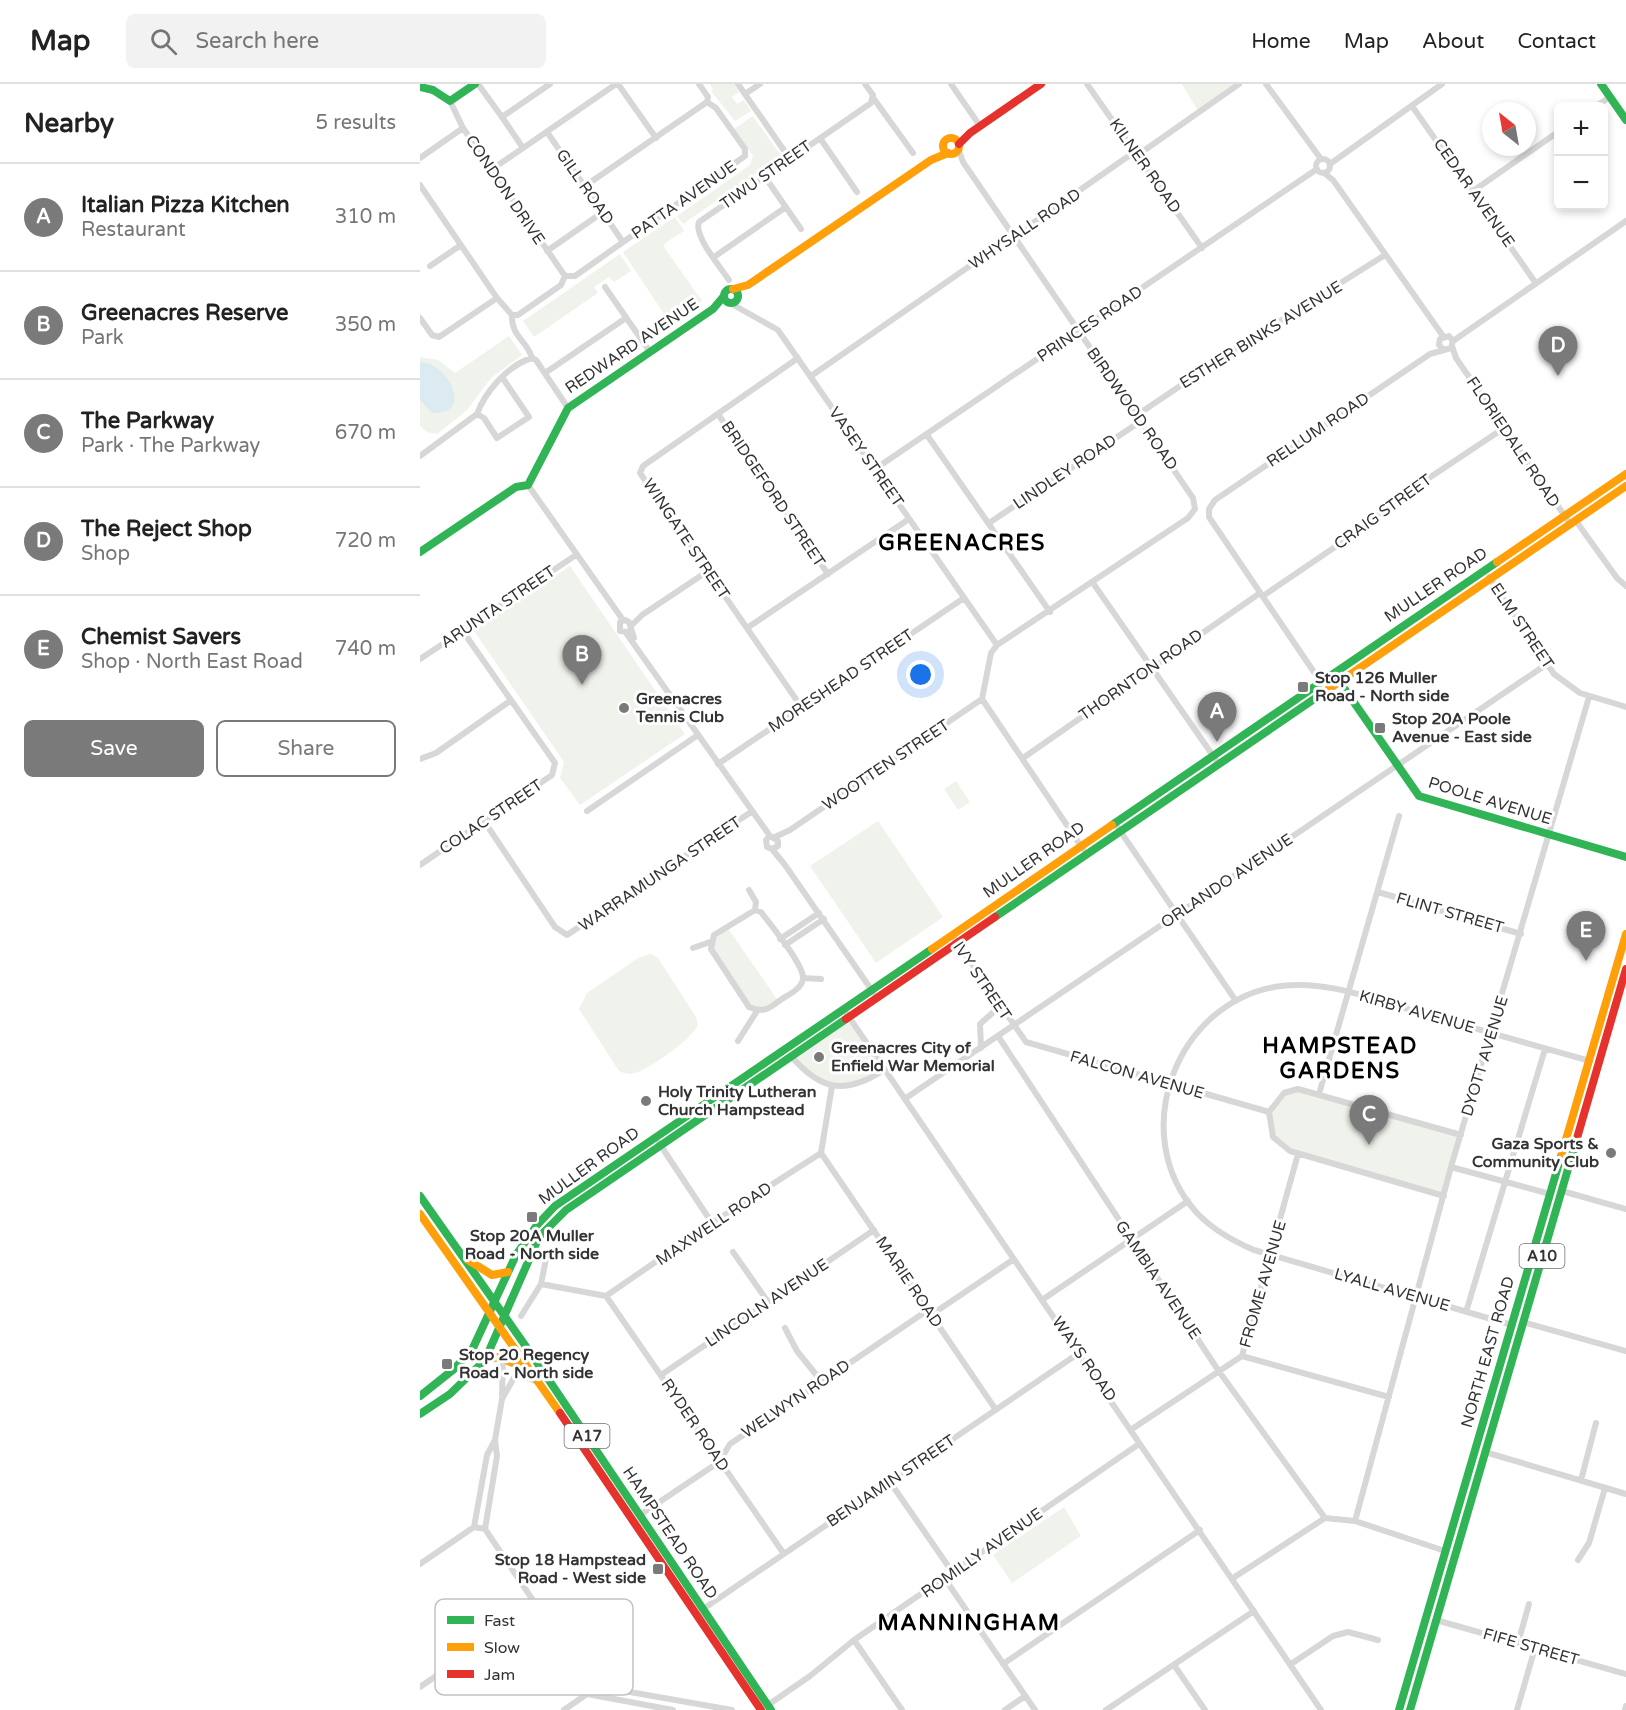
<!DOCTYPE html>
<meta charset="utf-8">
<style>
:root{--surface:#fff;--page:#f2f2f2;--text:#222;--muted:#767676;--line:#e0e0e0;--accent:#7a7a7a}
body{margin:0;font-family:"Varela Round",sans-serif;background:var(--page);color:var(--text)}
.controls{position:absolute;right:18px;top:18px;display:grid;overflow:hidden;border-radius:9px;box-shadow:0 3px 9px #0003}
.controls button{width:54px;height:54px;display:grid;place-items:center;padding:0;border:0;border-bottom:2px solid var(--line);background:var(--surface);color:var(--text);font:30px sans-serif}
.compass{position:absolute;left:1062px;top:18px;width:54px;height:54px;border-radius:50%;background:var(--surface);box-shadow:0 3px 9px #0003;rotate:329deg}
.you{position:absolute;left:501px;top:591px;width:21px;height:21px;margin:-15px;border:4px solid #fff;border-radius:50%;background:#1a73e8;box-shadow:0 0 0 9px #1a73e833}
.badge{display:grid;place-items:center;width:39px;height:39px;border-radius:50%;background:var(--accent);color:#fff;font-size:20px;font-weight:700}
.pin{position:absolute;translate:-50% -50px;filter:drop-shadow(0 2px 3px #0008)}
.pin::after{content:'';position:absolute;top:32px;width:21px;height:18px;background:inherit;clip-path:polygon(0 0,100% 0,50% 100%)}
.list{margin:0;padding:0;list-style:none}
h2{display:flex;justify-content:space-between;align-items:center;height:78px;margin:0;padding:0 24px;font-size:26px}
h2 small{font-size:20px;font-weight:400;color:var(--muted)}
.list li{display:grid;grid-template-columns:39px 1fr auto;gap:18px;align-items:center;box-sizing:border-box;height:108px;padding:0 24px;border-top:2px solid var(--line)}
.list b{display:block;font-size:22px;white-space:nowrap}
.list p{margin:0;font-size:20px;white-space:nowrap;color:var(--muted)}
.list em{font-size:20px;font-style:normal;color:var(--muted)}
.actions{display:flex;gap:12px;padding:18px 24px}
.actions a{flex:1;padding:14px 0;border:2px solid var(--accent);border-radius:9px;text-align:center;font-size:21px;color:var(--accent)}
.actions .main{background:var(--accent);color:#fff}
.icon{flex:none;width:33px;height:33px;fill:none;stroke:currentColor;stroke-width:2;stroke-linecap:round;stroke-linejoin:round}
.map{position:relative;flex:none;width:1206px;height:1626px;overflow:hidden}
header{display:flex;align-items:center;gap:36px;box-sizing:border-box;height:84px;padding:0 30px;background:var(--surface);border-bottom:2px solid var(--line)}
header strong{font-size:28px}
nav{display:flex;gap:33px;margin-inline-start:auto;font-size:21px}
.search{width:420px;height:54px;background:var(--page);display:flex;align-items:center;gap:15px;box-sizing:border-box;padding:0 21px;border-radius:9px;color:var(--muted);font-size:22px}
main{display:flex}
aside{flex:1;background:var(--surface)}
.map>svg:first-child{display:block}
</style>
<header>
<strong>Map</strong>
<div class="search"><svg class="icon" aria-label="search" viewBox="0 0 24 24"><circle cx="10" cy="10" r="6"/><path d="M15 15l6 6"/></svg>Search here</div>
<nav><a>Home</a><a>Map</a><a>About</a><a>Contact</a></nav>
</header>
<main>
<aside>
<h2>Nearby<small>5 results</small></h2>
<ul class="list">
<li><span class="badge">A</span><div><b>Italian Pizza Kitchen</b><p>Restaurant</p></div><em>310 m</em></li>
<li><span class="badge">B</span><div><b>Greenacres Reserve</b><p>Park</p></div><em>350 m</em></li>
<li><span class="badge">C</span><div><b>The Parkway</b><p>Park · The Parkway</p></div><em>670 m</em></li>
<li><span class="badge">D</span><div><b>The Reject Shop</b><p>Shop</p></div><em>720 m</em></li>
<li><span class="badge">E</span><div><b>Chemist Savers</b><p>Shop · North East Road</p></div><em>740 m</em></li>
</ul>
<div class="actions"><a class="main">Save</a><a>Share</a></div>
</aside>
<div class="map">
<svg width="1206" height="1626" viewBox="0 0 1206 1626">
<rect width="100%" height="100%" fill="#fff"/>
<path fill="#f0f3ec" d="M290,0h24l5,8 -7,5 5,7 7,-4 7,11 -16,10 -24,-30 2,-2z
M762,0h57l-41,27z
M333,32l28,40 -98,68 -6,-8 73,-51 3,-9 -19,-27z
M255,133l9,14 -19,12 -1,4 38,54 -32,22 -47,-71z
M200,170l11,17 -17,11 -5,-5 -15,10 4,6 -64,44 -11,-16z
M89,252l13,19 -31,23 -24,32 -30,24 -10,-2 -7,-6v-69l18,3 17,13z
M150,482l115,168 -105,71 -20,-27 4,-16 -90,-131z
M536,697l14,21 -12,8 -14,-21z
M458,737l65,96 -67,46 -66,-97z
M307,843l52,75 -11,7 -19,-2 -38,-58 3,-14z
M231,870l7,4 38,59 2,8c-5,13 -46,42 -60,47 -7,3 -13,2 -19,-1l-40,-62 8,-16 51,-35z
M429,933l35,53 -34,16 -37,-8 -22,-22z
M885,1006l156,45 -18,60 -156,-45 -12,-10 -6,-28 13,-17z
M644,1423l17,29 -69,47 -19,-28z"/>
<path fill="#dbebf1" d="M0,278c28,0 55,53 12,51l-12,-13z"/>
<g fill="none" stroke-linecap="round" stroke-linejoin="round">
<path stroke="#d7d7d7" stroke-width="6" d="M58,0l24,33
M198,0l38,54
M279,0l9,13 -1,5
M318,0l52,75
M531,0l29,42
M667,0l115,164
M846,0l55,75
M325,10l15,-10
M454,15l39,54
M30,17l13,27 102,148
M992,22l123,176
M1176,22l14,-9
M127,48l76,110
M400,54l37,54
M103,64l-21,-31 48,-33
M538,64l5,14 230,336 2,11 -7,9 -191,127 -6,8 -9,46 101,150
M0,74l43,-30
M896 82a7 7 0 1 1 14 0a7 7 0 1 1-14 0Z
M910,80l112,-80
M71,86l125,-86
M904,89l9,7 110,156
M345,93l36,52
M0,101l77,113 15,17
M165,102l122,-84
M1053,107l85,-59
M127,167l56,-39
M294,173l72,-50
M10,182l31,-21
M145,192h10l170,-120v-7l-29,-41 -9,-6
M309,196c-8,-12 -36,-45 -30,-58l172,-119 2,-8 -8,-11
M185,203l45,65
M310,219l48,27 219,315
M92,231c-1,22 15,25 20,43l4,2 32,48
M92,231h6l43,-30 4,-9
M0,234l12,17 7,2 58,-39
M1033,257l173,-120
M1032,262l4,12 115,167
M378,274l-155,108 -3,7 162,235
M125,289l81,-55
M391,292l202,-140 12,-3 5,-8 100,-70 12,-3 97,-68
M57,330c8,-22 31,-49 55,-56
M298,330l110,160
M717,331l92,-62 156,-98
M507,351l123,177
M0,372l57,-42 7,4 13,20 32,-21 -27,-40
M455,385l442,-300
M108,401l95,135
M1156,437l41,57 9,8
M569,439l152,-102
M1069,493l65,97 26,19 46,14
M673,499l125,180
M843,512l100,-68 30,-26 111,-74
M211,542l11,-11 66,-44
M327,544l162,-109
M208,548l-8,-1v-9l5,-2 4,2 5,16
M206,549l144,203
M0,575l156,-104
M900,597l-111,-164v-8l6,-9 215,-146 21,-6 2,-7 -4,-5 -9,3 -1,6 4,4
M603,674l237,-165
M0,675l16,-6 74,-52
M298,680l246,-166
M167,727l111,-76
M64,737l71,106 12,8 184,-123
M694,738l122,179
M355,753l15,-7 192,-131
M352,765l6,-3v-5l-8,-5 -4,4 1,7 5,2 13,16 88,127
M0,781l132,-90 3,-12 -93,-133
M329,806l7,12 -1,8
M958,808l143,42
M335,826l6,2c9,12 44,54 42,67 -2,11 -16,16 -24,22 -10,8 -17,12 -30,6l-38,-58 3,-14z
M532,851l74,107 243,70
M360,855l39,-26
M365,861l39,-26
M273,864l17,-6
M383,894l18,1
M427,930l474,696
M578,952l220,334 107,148
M318,957l19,-30
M561,964l-1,-24 19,-17
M371,972c30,35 54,39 93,14
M899,1010l80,-278
M486,1014l641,-434
M239,1059l53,80
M401,1069l175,257
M1031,1083l99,27
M1142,1107l64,18
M1024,1112l-154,-45 -17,-14 -4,-25 15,-19 14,-4 163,46
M313,1168l35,50
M121,1200l65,12 106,-73 109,-70 11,-67
M186,1212l178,258
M622,1216l146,-99
M1046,1228l79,-263
M511,1231l83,-56
M101,1232l20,-32 5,-25
M1103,1238l103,29
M1092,1241l-258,-75c-21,-9 -41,-20 -57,-37 -72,-79 -20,-214 84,-227 47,-6 94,14 138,26 57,17 114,33 171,49
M365,1244l12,23 25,31
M822,1272l147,41
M241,1291l213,-145
M82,1311l1,-37
M712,1345l110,-73 56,-202
M75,1356l2,16 -12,73 105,156 142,25
M1065,1368l141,42
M1161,1396l15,-57
M470,1398l63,91
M220,1431l79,-53 11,-18 198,-134
M935,1437l96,-354 138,-470
M54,1443l13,-72 8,-15 7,-41 13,-23 7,-1 13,6
M1158,1476l11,-17 16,-55
M0,1480l54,-37 11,2
M813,1494l92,-60 30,3 90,30
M525,1495l90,131
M283,1525l376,-256
M1016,1536l190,54
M434,1556l48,70
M1098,1559l11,-39
M583,1580l197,-134
M871,1580l42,-28 15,-4 30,8
M754,1581l31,45
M0,1603l117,-80
M167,1610l86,16
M348,1621l42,-29 44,-36 285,-196
M144,1626l23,-16 3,-9
M585,1626l20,-14
M686,1626l148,-99
M1097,1626l18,-62
M1205,1626l1,-4"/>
<path stroke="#30b455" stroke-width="8" d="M1181,0l25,36
M0,3l13,3 17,11 25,-17
M304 212a7 7 0 1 1 14 0a7 7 0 1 1-14 0Z
M0,468l96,-65 12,-2 40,-77 145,-99 11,-13
M917,594l82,118 207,61
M692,741l385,-263
M575,833l328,-224
M0,1112l114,162 237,352
M0,1312l34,-27 18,-19 44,-95 21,-30 18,-19 377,-257
M0,1330l30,-20 35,-34 54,-123 27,-27 280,-191
M979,1626l163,-557
M990,1626l165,-565"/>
<path stroke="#ff9f0a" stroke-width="8" d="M523 62a8 8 0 1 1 16 0a8 8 0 1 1-16 0Z
M313,205l15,-4 183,-125 17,-7
M1077,478l129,-88
M903,609l303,-207
M512,865l180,-124
M1142,1069l64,-219
M0,1130l140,199
M48,1176l24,15 16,-3
M65,1276l14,-3 30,13"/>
<path stroke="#e5322d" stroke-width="8" d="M539,60l11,-11 71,-49
M426,935l149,-102
M1155,1061l51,-176
M140,1329l201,297"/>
</g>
<g fill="#7a7a7a" stroke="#fff" stroke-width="2">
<rect x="877" y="597" width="12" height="12" rx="3"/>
<circle cx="204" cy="624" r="6"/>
<rect x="954" y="638" width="12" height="12" rx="3"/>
<circle cx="399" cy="973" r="6"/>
<circle cx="226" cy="1017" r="6"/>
<circle cx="1191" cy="1069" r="6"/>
<rect x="106" y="1127" width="12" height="12" rx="3"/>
<rect x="21" y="1274" width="12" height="12" rx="3"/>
<rect x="232" y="1479" width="12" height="12" rx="3"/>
</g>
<g text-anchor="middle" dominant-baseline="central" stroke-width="6" stroke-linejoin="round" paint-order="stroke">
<g fill="#fff" stroke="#707070" stroke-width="1.5">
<rect x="1099.5" y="1160" width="45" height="24" rx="4.5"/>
<rect x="144.5" y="1340" width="45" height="24" rx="4.5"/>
</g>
<g font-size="15" font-weight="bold" fill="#333">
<text x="1122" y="1172">A10</text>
<text x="167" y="1352">A17</text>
</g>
<g font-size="16" fill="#333" stroke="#fff">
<text transform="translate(725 82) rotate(55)">KILNER ROAD</text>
<text transform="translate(346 91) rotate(-35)">TIWU STREET</text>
<text transform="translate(165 103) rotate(55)">GILL ROAD</text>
<text transform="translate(85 106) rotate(56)">CONDON DRIVE</text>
<text transform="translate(1054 109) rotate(55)">CEDAR AVENUE</text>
<text transform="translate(264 116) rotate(-35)">PATTA AVENUE</text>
<text transform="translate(605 145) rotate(-34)">WHYSALL ROAD</text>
<text transform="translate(670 240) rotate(-34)">PRINCES ROAD</text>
<text transform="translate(841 251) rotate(-32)">ESTHER BINKS AVENUE</text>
<text transform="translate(212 262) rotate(-34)">REDWARD AVENUE</text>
<text transform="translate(712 325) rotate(55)">BIRDWOOD ROAD</text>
<text transform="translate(898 346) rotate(-34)">RELLUM ROAD</text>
<text transform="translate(1093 358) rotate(56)">FLORIEDALE ROAD</text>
<text transform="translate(446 373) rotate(55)">VASEY STREET</text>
<text transform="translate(645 388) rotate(-34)">LINDLEY ROAD</text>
<text transform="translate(353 410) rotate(56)">BRIDGEFORD STREET</text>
<text transform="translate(963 428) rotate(-36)">CRAIG STREET</text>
<text transform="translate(266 455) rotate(56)">WINGATE STREET</text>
<text transform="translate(1016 501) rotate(-34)">MULLER ROAD</text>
<text transform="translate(78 523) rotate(-34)">ARUNTA STREET</text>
<text transform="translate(1102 542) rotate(56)">ELM STREET</text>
<text transform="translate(721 591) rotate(-35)">THORNTON ROAD</text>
<text transform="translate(421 597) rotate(-34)">MORESHEAD STREET</text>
<text transform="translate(466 681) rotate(-34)">WOOTTEN STREET</text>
<text transform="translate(1070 717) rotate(17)">POOLE AVENUE</text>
<text transform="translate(71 733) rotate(-34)">COLAC STREET</text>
<text transform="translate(614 776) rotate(-35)">MULLER ROAD</text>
<text transform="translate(240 790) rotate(-34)">WARRAMUNGA STREET</text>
<text transform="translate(807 797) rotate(-34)">ORLANDO AVENUE</text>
<text transform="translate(1030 829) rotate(16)">FLINT STREET</text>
<text transform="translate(562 897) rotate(56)">IVY STREET</text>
<text transform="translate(997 928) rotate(16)">KIRBY AVENUE</text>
<text transform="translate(1065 972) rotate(-73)">DYOTT AVENUE</text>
<text transform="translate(717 991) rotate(16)">FALCON AVENUE</text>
<text transform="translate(169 1082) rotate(-36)">MULLER ROAD</text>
<text transform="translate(294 1140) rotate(-34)">MAXWELL ROAD</text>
<text transform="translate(738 1196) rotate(56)">GAMBIA AVENUE</text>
<text transform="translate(489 1198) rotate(56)">MARIE ROAD</text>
<text transform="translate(843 1200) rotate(-74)">FROME AVENUE</text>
<text transform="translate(972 1206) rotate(16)">LYALL AVENUE</text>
<text transform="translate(347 1219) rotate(-34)">LINCOLN AVENUE</text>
<text transform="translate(1068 1268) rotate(-74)">NORTH EAST ROAD</text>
<text transform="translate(664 1275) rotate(55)">WAYS ROAD</text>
<text transform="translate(376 1315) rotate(-34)">WELWYN ROAD</text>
<text transform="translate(275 1341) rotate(56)">RYDER ROAD</text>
<text transform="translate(471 1397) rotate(-34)">BENJAMIN STREET</text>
<text transform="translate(250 1449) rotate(56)">HAMPSTEAD ROAD</text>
<text transform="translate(562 1469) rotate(-35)">ROMILLY AVENUE</text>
<text transform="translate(1111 1563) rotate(16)">FIFE STREET</text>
</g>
<g font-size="16" font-weight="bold" fill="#333" stroke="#fff" text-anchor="start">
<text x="895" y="594">Stop 126 Muller<tspan x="895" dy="18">Road - North side</tspan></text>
<text x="216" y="615">Greenacres<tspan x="216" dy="18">Tennis Club</tspan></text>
<text x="972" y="635">Stop 20A Poole<tspan x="972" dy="18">Avenue - East side</tspan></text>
<text x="411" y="964">Greenacres City of<tspan x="411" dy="18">Enfield War Memorial</tspan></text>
<text x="238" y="1008">Holy Trinity Lutheran<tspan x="238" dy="18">Church Hampstead</tspan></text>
<text x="1179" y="1060" text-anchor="end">Gaza Sports &amp;<tspan x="1179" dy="18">Community Club</tspan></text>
<text x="112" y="1152" text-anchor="middle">Stop 20A Muller<tspan x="112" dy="18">Road - North side</tspan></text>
<text x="39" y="1271">Stop 20 Regency<tspan x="39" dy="18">Road - North side</tspan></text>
<text x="226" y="1476" text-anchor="end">Stop 18 Hampstead<tspan x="226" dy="18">Road - West side</tspan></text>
</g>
<g font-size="22" font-weight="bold" letter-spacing="1.5" fill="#000" stroke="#fff">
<text x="542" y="459">GREENACRES</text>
<text x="920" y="962">HAMPSTEAD<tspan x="920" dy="25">GARDENS</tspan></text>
<text x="549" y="1539">MANNINGHAM</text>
</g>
</g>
<rect x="15" y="1515" width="198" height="96" rx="9" fill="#fff" stroke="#c2c2c2" stroke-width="1.5"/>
<rect x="27" y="1532" width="27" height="8" fill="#30b455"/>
<rect x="27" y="1559" width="27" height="8" fill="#ff9f0a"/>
<rect x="27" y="1586" width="27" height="8" fill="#e5322d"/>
<g font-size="16" fill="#333">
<text x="64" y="1542">Fast</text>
<text x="64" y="1569">Slow</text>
<text x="64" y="1596">Jam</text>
</g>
</svg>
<div class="controls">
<button>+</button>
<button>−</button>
</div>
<svg class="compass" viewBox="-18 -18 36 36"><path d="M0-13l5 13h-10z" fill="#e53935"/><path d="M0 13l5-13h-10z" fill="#767676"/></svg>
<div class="you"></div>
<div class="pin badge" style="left:797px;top:658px">A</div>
<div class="pin badge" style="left:162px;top:601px">B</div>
<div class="pin badge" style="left:949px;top:1061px">C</div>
<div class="pin badge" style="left:1138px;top:292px">D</div>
<div class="pin badge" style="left:1166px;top:877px">E</div>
</div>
</main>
